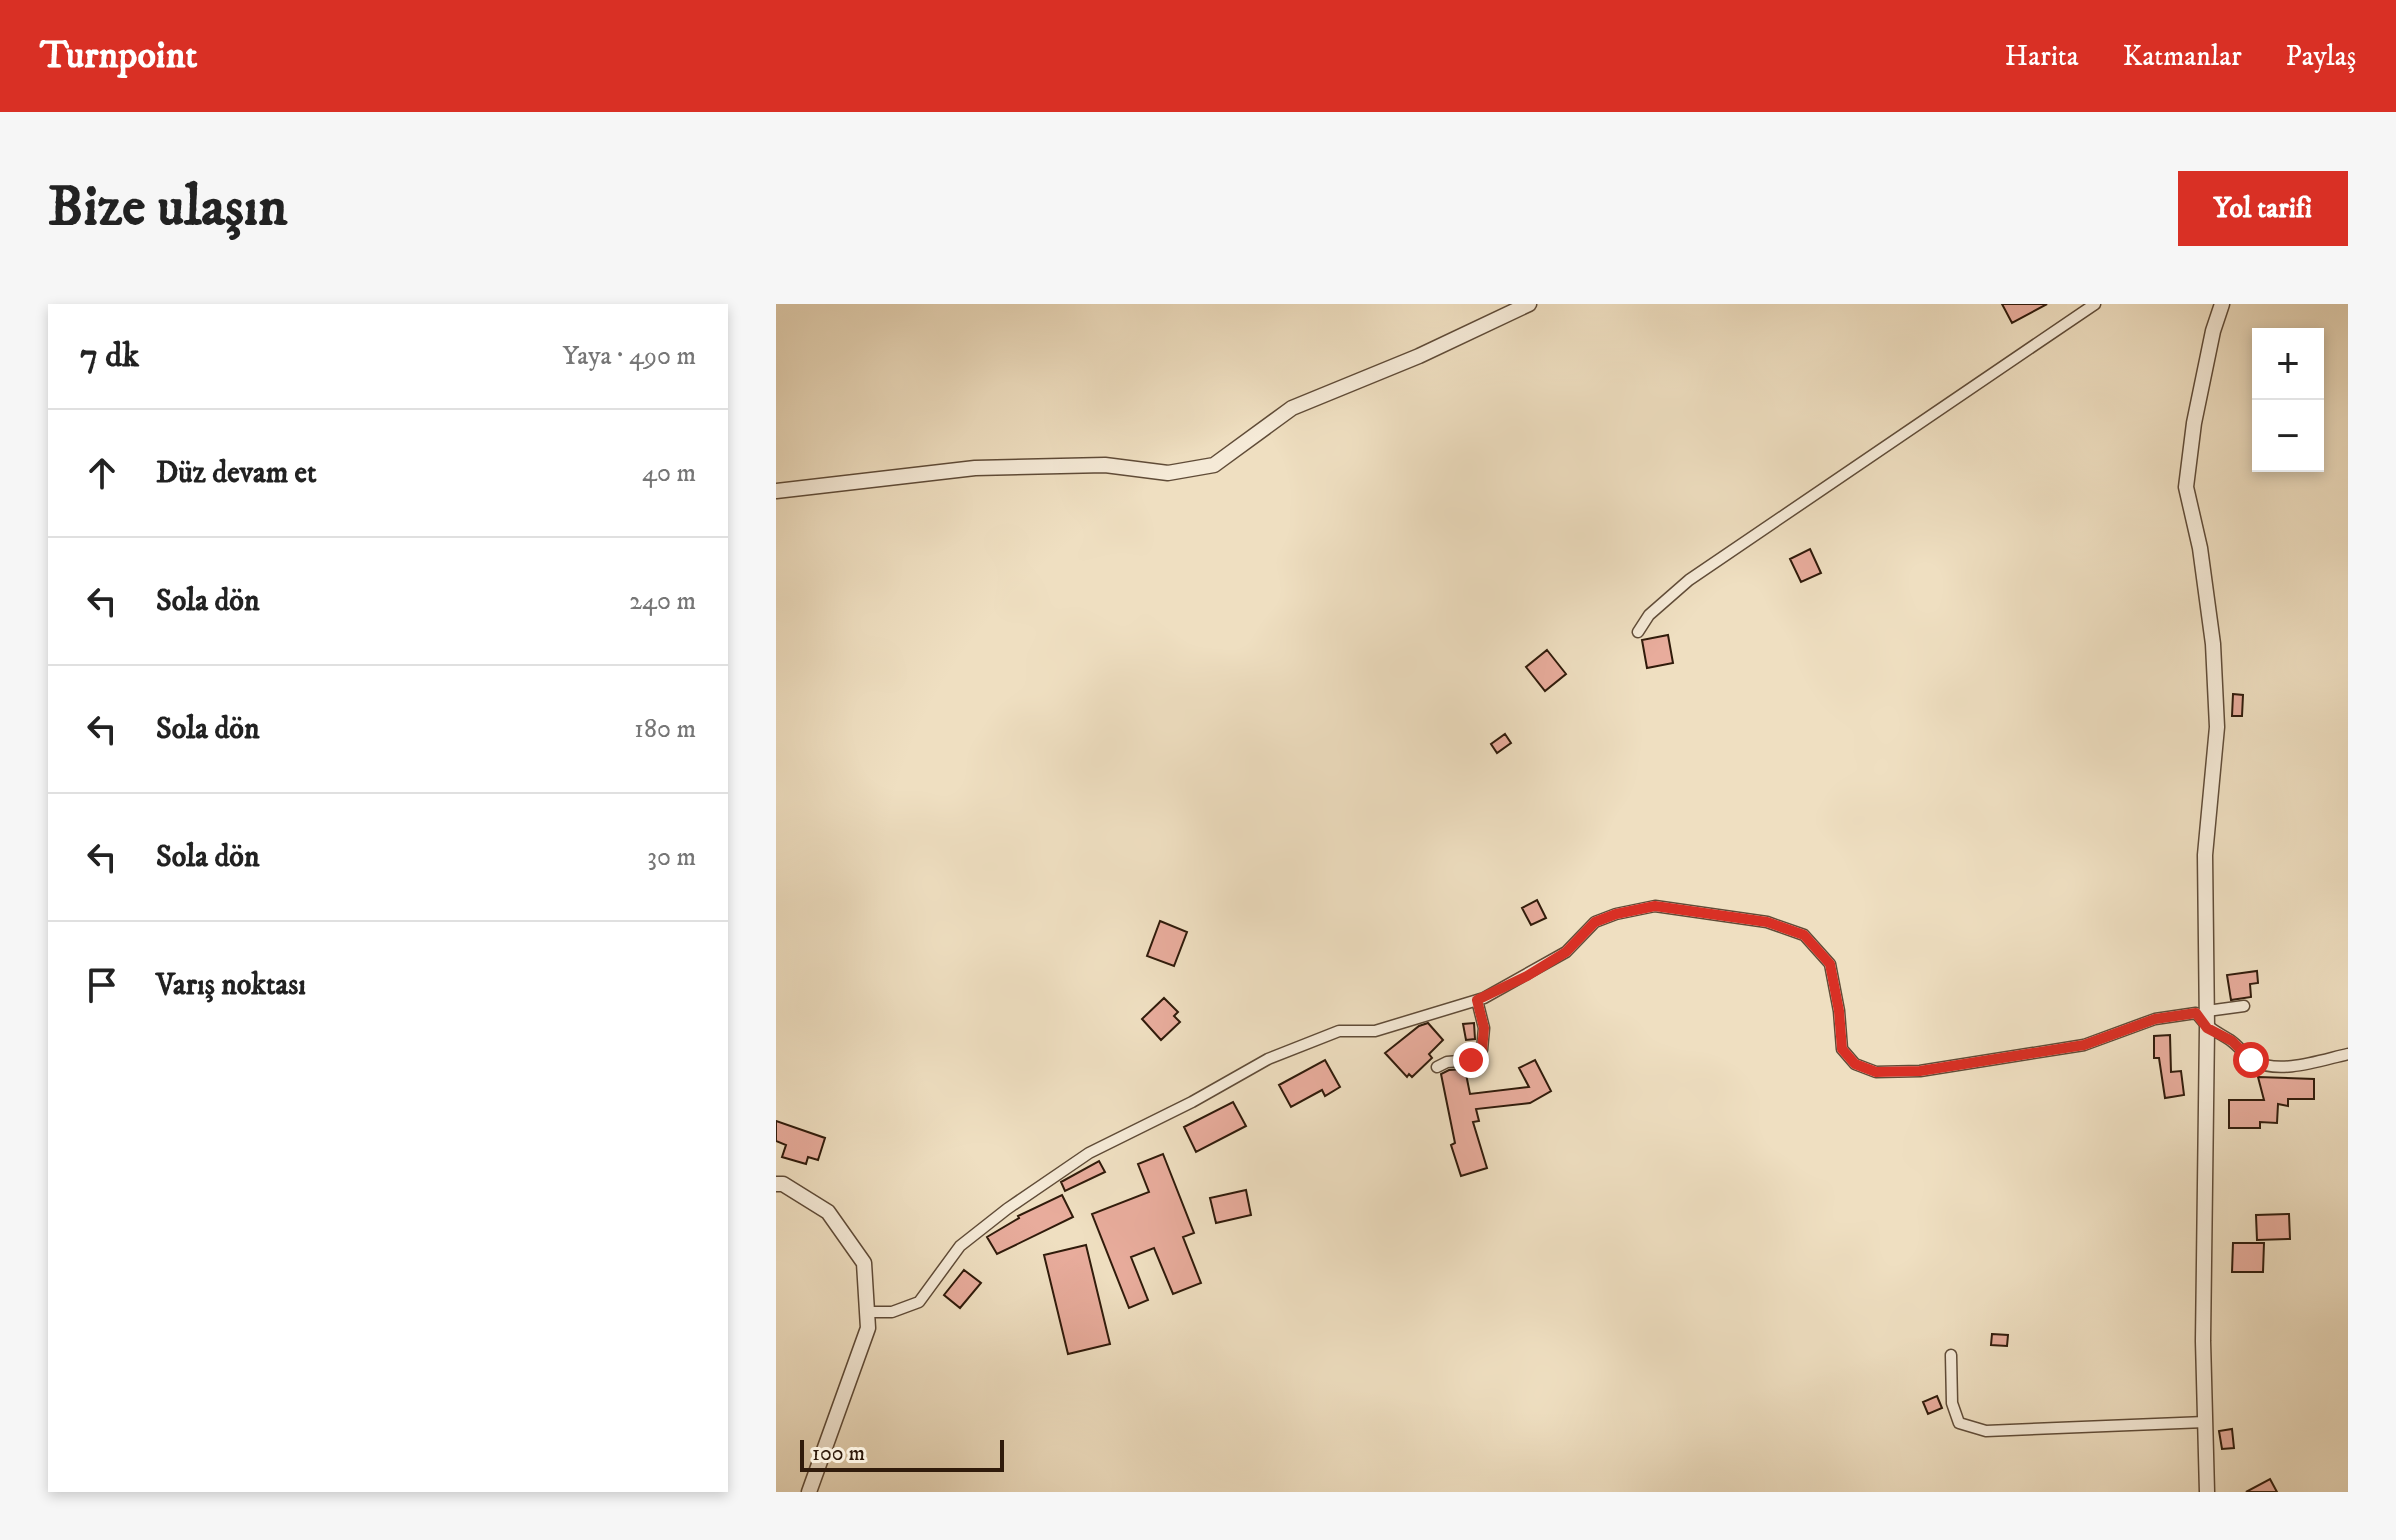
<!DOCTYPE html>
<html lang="tr">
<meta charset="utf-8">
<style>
:root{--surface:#fff;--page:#f6f6f6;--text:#222;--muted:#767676;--line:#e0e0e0;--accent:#d93025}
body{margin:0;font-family:"IM FELL DW Pica",serif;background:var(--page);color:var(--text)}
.controls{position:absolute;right:24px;top:24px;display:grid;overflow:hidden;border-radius:0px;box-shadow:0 4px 12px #0003}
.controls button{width:72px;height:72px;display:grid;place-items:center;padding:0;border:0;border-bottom:2px solid var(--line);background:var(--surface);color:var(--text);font:40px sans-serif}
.scale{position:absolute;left:24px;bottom:20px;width:204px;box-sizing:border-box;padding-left:8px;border:4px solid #301b0b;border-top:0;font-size:22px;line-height:28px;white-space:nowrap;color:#301b0b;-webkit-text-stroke:6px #f5ead7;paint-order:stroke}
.stop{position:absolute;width:24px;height:24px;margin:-18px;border:6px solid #d93025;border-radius:50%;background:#fff}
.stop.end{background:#d93025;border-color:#fff;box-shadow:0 2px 8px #0008}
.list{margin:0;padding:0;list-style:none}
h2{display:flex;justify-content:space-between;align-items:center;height:104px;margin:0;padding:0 32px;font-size:34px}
h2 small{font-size:26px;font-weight:400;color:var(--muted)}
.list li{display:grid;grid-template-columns:52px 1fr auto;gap:24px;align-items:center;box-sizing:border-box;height:128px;padding:0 32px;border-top:2px solid var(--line)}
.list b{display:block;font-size:30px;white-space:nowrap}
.list em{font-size:26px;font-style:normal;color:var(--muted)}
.icon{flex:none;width:44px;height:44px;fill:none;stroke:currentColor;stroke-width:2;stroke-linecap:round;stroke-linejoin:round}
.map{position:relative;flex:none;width:1572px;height:1188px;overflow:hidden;border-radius:0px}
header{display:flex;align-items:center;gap:48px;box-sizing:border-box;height:112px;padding:0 40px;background:var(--accent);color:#fff}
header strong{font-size:38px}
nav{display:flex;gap:44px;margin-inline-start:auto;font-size:28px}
.intro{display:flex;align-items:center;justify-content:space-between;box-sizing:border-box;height:192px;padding:0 48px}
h1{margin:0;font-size:56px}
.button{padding:20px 36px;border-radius:0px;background:var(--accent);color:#fff;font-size:28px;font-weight:700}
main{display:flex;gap:48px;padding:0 48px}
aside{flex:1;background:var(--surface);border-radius:0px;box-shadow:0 4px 12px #0003}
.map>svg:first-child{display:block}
</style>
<header>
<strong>Turnpoint</strong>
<nav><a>Harita</a><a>Katmanlar</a><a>Paylaş</a></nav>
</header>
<div class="intro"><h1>Bize ulaşın</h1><a class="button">Yol tarifi</a></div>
<main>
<aside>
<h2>7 dk<small>Yaya · 490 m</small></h2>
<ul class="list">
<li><svg class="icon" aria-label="ahead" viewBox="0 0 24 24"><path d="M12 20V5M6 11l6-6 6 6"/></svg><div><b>Düz devam et</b></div><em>40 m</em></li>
<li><svg class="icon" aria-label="left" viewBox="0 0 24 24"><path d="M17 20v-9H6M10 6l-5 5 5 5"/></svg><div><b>Sola dön</b></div><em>240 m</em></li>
<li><svg class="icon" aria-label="left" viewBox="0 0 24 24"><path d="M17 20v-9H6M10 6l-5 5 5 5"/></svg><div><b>Sola dön</b></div><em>180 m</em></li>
<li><svg class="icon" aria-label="left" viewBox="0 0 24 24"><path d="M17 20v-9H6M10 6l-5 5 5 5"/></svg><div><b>Sola dön</b></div><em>30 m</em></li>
<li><svg class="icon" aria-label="arrive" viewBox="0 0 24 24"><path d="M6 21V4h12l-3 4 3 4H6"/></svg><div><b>Varış noktası</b></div></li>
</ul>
</aside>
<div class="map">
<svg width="1572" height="1188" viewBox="0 0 1572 1188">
<rect width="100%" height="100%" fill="#efdfc1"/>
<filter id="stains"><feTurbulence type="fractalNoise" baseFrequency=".0025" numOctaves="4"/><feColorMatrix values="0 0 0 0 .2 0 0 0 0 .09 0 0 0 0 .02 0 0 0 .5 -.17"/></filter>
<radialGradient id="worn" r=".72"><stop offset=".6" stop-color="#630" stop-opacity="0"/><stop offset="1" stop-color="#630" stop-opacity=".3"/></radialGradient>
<path fill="#e8ac9c" stroke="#301b0b" stroke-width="2" d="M1226,0h45l-35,19z
M1034,245l11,24 -20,9 -11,-23z
M892,331l5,28 -26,5 -5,-28z
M771,346l19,24 -21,17 -19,-24z
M1457,390l10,1 -1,21h-10z
M729,430l6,9 -14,10 -6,-9z
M761,596l9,18 -15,7 -9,-17z
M384,617l27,11 -13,34 -27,-10z
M1481,667l1,12 -8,1 1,13 -20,3 -4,-25z
M388,694l14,14 -4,4 6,6 -19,18 -19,-21z
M652,719l15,17 -14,14 3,4 -20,19 -3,-3 -2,3 -22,-24 34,-27z
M698,719l1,16 -9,1 -3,-16z
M1394,731l1,37 10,-1 3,24 -19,3 -6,-40h-5v-22z
M549,756l15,27 -15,9 -3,-6 -31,17 -12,-22z
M759,756l16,31 -21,12 -54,6 3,12 -6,1 14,46 -26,8 -10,-31 4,-2 -14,-69 8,-4 16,-1 5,25 59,-7 -10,-19z
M1482,773l56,2v20h-26v7l-10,-2 -1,19 -17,-1v6h-31v-28h35z
M457,798l13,24 -50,26 -12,-25z
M0,817l49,17 -7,22 -10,-3 -2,7 -24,-7 4,-12 -10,-4z
M387,850l31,79 -11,4 18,46 -28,11 -19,-46 -23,9 17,43 -19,8 -37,-94 57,-22 -11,-28z
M323,857l6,11 -40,19 -4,-9z
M470,886l5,25 -35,8 -6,-25z
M286,891l11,22 -76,37 -10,-17 32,-19 -1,-2z
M1513,910l1,25 -33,1 -1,-25z
M1457,939h31l-1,29h-31z
M310,941l24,99 -42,10 -24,-99z
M188,966l17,13 -21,25 -16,-13z
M1216,1030l16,1 -1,11 -16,-1z
M1161,1092l5,12 -14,6 -5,-12z
M1456,1125l2,19 -12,1 -3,-18z
M1494,1175l7,13h-31z"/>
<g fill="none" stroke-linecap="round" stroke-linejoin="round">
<defs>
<path id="minor" d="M862,328l11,-17 40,-35 406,-276
M1431,707l37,-5
M661,763l10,-5 24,-2 11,-10 2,-22 -7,-28
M92,1008h24l27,-10 41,-56 47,-37 82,-56 103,-51 76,-43 71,-28h36l109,-33 82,-46 29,-30 21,-8 39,-8 112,16 37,13 26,29 9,47 3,38 13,15 21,8 44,-1 164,-26 71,-26 41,-6c11,15 18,17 34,27 9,6 15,16 24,21 26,14 67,-1 94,-7
M1175,1051l1,48 7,20 27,8 219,-9"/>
<path id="tertiary" d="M0,187l199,-23 130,-3 63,8 46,-8 78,-57 127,-52 110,-52
M0,880h7l45,28 36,51 4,65 -59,164
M1431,1188l-4,-151 4,-313 -2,-173 12,-128 -4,-83 -13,-96 -14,-61 8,-64 19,-92 9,-27"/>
</defs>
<use href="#minor" stroke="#604c38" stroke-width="13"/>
<use href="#tertiary" stroke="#604c38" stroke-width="17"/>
<use href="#minor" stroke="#f5ead7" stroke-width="10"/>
<use href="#tertiary" stroke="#f5ead7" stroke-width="14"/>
</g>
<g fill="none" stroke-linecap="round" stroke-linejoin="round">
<path stroke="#d93025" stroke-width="10" d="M695,756l11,-10 2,-22 -7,-28 50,-24 39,-24 29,-30 21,-8 39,-8 112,16 37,13 26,29 9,47 3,38 13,15 21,8 44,-1 164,-26 71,-26 41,-6 11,15 25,13 19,19"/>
</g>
<rect width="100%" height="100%" filter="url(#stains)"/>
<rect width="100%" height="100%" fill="url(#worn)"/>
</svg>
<div class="controls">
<button>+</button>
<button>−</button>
</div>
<div class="scale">100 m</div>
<div class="stop" style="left:1475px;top:756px"></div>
<div class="stop end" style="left:695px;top:756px"></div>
</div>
</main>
